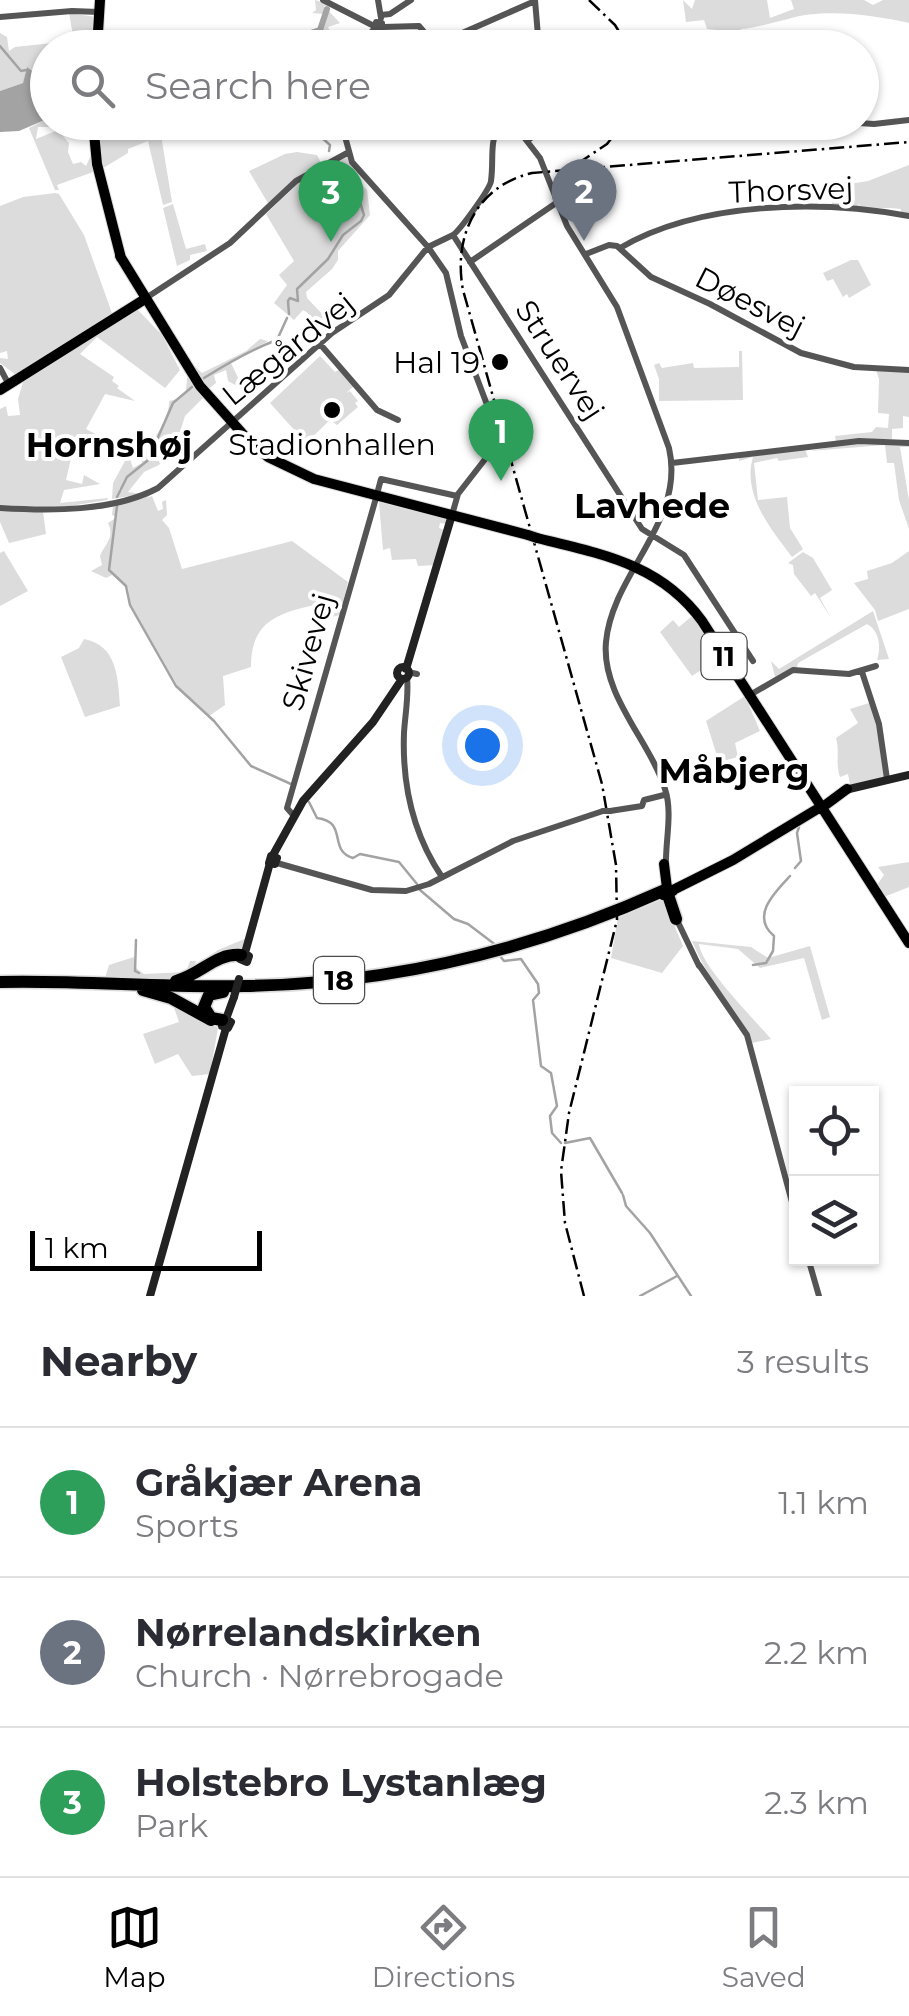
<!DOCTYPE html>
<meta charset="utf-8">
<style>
:root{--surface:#fff;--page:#f2f2f3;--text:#2b2b33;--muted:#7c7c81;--line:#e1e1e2;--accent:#000}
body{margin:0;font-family:Montserrat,sans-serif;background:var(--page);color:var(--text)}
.controls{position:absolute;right:30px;bottom:30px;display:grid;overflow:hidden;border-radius:0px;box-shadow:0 2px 8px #0004}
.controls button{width:90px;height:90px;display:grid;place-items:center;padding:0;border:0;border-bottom:2px solid var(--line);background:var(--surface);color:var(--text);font:50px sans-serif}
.scale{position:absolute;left:30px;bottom:25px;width:232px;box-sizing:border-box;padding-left:10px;border:5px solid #000;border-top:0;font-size:28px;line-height:35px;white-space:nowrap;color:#000;-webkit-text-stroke:8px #fff;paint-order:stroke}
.you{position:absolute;left:482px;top:745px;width:35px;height:35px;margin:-25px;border:8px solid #fff;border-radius:50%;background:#1a73e8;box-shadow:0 0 0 15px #1a73e833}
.badge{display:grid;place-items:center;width:65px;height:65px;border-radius:50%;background:var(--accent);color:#fff;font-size:32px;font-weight:700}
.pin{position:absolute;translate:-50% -82px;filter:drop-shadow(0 2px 5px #0008)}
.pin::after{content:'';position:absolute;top:52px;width:35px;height:30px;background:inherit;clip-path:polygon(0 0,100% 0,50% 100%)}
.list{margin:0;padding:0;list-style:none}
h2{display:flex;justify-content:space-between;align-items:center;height:130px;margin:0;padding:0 40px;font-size:42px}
h2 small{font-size:32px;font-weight:400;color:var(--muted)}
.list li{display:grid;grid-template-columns:65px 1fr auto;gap:30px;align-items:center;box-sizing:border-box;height:150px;padding:0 40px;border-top:2px solid var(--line)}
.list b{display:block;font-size:38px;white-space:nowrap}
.list p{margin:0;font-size:32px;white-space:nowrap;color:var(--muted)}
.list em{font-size:32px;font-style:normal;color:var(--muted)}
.icon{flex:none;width:55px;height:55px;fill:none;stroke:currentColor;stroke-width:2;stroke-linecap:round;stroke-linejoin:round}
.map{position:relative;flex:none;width:909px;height:1296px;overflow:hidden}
.search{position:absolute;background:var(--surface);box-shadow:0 2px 8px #0004;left:30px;right:30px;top:30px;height:110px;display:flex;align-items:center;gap:25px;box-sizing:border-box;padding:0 35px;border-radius:55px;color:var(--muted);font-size:38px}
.sheet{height:580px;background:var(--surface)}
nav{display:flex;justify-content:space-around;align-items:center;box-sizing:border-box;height:140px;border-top:2px solid var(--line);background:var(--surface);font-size:28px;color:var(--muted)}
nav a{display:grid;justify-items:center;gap:5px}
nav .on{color:var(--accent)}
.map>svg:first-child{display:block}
</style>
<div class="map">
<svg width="909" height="1296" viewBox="0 0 909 1296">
<rect width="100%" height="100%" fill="#fff"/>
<path fill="#dcdcdc" d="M315,0l16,5 -7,1 16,17 -12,4 9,20h-27l-1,-9 -12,6v-6l23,-8 3,-16 -11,-1 4,-3z
M683,0l9,9 3,-9h72l3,18 24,-9 -3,-9h73l9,5 10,-5h26v23c-37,-8 -84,-15 -121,-4 -16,4 -33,9 -47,10l-4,18h-4l1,-15 -8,-2 -8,4 -1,-4 -10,-1 -3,-9 -18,2z
M69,13l27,4 -1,30h-20z
M0,33l7,4 2,14 6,-4 55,-6 1,4 -23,3 -1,34 -20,-15 -4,16 -23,8z
M47,119l1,3 12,1 -6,4h-16l-2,12 22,-9 11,13 -1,9 5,12 8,-2 5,4 5,-11 5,16 -39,14 2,5h-4l-26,-62z
M104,123h55l13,79 -9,3 -15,-64 -20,8v4l-28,17 -2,-35 6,-1z
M297,152l20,3 4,8 -20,12 -32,30 -20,-34 36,-17z
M347,157l8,14 -4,3 16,16 3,25 -32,36v9l-6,9 -26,23 1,6 19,20 -3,4 -16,-3 1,-6 -5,-3 -9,10 -20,-17 13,-18 -8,-10 15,-14 -28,-47 37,-35z
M909,165v49l-8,-2v-3c-16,-2 -25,0 -41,-1l-1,-5 -1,4 -26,-1 -1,-19 37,-6z
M55,193l4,1 25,41 28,78 -96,62 -16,-12v-5l8,1 -1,-8 -7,2v-147l23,-9z
M173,204l13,45 19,-5 2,7 -17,4v5l-13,6 -14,-58z
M851,260h7l13,25 -22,13 -2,-4 -4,3 -10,-18 -6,2 -4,-8z
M137,309l25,26 18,35 -15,18 -68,-51 -17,17 34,23 -2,4 7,5 -2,2 18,13 -30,-7 -19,35 27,14 -3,7 -19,-10 -2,3 -8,-4 -10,19 -5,22 16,4 2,-9 16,9 -36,6 -4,13 48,-5 -1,2 -43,7 -64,-1v-97l6,-3 2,10 12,-1 -2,-16 6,-20z
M260,339l8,2 -37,22 10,21 -4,2 -9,-5 -2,-11 -12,5 2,8 -9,7 -22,-33 17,16 44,-22z
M739,351h3l1,49 -84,1v-22l-5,-14 5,-2 3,5 31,-5 1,5 45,-1z
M320,356l15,16 5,-3 14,17 -8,7 4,-2 8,10 -3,2 3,4 -21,18 -7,-5 -24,23 -36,-40z
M876,370l33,1v46l-6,-1v12l-11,1v10l-56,2 -1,-5 37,-4 4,-5 12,1 1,-14 -11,-1 1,-34z
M187,378h4l14,18 -20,20 -5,16 -15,17 2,7 -8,9 -15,7 -16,20 13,2 -29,5 1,-16 13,-24h4l3,9 9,-5 -1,-4c8,-15 29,-38 28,-58l12,-3 8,-8 -3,1z
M856,442l53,1v4h-9l9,53v29l-10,-29 -5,-37h-7l-2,-18 -75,6z
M805,449l3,8 -29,4 -2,-3 -23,5 4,37 29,-3 3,31 13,21 -11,8c-22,-29 -50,-63 -39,-100l-14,4v-5z
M154,492l-7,6 5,-2 6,15 5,-2 -1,-7 4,-2 1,15 -5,5 7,8 13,41 110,-28 56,41 -8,33 -17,4 -4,-15c-40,9 -68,16 -68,63l-28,9 2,29 -16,11 -31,-29 -47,-82 -3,-17 -14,-14 -8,4 -15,-7 11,-6 -2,-9c6,-14 15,-18 8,-33l9,-6 -5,-2 1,-10z
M379,502l67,17v5l-6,-1 -1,5 5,2 -9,35 -17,1 -2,-7 -24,1 -2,-12 -7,2z
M0,509l43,2 3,23 -37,9 -9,-21z
M4,551l24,40 -28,15v-53z
M909,551v58l-31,12 -3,-11 -21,-27 14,-4 -1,-8 25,-8z
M803,552l10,6 19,32 -12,8 11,20 -16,-25 -4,3 -17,-22 -1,-9 -5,-2z
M873,611l16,48 -12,1c4,-12 3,-29 -10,-36l-69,39 -1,4 -22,10 -4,-16 8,8z
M692,616l29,41 -29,19 -32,-44 13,-12 6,7z
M84,639c33,6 34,38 36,67l-35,11 -24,-60 18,-9z
M745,696l15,35 -25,12 3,14 -19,5 -13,-41z
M869,703l8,20 7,54 -34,8 -2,-11 -8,3c-5,-15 0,-25 -4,-39l22,-15 -8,-14z
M909,862v25l-25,10 -7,-12 7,-10 -6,-8z
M663,899l20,47 -21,27 -51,-15 7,-40z
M247,938l-2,12 -76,30 -64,-2 4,-13 25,-8 2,11 8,6 42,-2 4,-11h6l-2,6 24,-17z
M692,941l59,6 17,11 42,-12 20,71 -8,3 -18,-62 -44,10 -22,-19 -39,-5c2,22 55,75 72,95l-19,4c-18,-34 -45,-65 -60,-102z
M172,1002l46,26 -8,46 -18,2 -14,-22 -23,10 -12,-30 36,-12z"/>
<path fill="#a3a3a3" d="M27,67l20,15v37l-28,12 -19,1v-41l23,-8z"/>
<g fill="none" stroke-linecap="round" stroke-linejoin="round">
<path stroke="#a3a3a3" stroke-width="2.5" d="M0,46l21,25 5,-1
M322,122l-2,14 10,9 -1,6
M328,166l23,17 -7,8 2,7
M289,314l-1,-13 2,-3 8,3 -1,-12 31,-30 15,-24 18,-14 3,-6 -4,-13 -14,-2
M204,378c24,-15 48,-29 73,-38l10,-22
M121,489l6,-12 25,-20 -3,-9 7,-6 17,-39 19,-16
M117,497l3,-6
M117,506l-8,64 17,16 4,19 46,81 38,35 37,45 40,18
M309,802l8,16c32,4 10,32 36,40l7,-4 39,8 18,22
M795,868l6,-7 -4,-28 2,-6
M420,890l34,29 14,5 29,22
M136,940l-1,31 4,2
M500,956l4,5 17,-2 17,25 1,9 -6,7 8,66 10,7 6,33 -7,10 2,17 9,10
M753,965l13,-2 7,-12 1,-15c-24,-20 1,-44 16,-60
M565,1143l25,-5 32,55
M623,1195l3,11 24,27 41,63
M640,1296l37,-20"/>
<path stroke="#a3a3a3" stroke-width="6" d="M309,48l-1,-9 -12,7 -1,-8 25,-8 7,-21"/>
<defs>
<path id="primary" d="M97,48l3,-48
M93,122l4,42 24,94
M120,256l80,130 50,56 18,15 46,22 214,56
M0,390l145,-91
M537,538c64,16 124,26 165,83l207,322
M820,809l27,-20
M664,864l3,24 6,3
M663,895l70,-35 86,-52"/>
<path id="motorway" d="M661,892l7,3 8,24
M176,981c26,-7 39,-28 65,-26
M0,982c81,-2 163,6 244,4 146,-2 288,-36 421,-96
M143,990l28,8 40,22
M222,1020l-11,-2 -7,-11 5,-12 14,-3"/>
</defs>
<use href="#primary" stroke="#dbdbdb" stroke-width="12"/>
<use href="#motorway" stroke="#dbdbdb" stroke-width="15"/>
<path stroke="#555" stroke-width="6" d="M323,0l51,26
M378,0l3,18
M535,0l4,48
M381,15l9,-1 21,-14
M0,17l72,-6 27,1
M376,22l6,1 -1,6h-6z
M383,27l36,-1 17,20
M357,48l18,-20
M428,48l107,-47
M341,122l11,40 76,85 18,26 15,63 28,74 3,21 -6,27 -28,36 -6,21
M492,122l31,14 17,22 27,68 50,81 52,141c17,74 -57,125 -63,194 -5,53 44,99 59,147 8,24 0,53 1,77
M844,122l30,2 35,-4
M528,140l25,-18
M453,235c7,-5 37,-46 38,-54 3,-22 -2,-37 8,-57
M620,248c80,-47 200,-48 289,-32
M586,254l23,-9 8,1 34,31 59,27 91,49 53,14 55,3
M470,262l89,-61
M146,298l84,-55 66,-62 53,-29
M320,344l57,66 21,10
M0,368l8,15
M672,463l187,-22 50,2
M377,494l4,-15 76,17
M0,508c50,3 113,4 158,-20l174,-155 57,-38 39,-48 25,-12 189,294 42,26 69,106
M408,672l9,2
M862,672l17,52 8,55
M407,677c2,19 -2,38 -3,56 -2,52 9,101 38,144
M748,696l45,-26 56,4 27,-8
M610,811l32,-5 2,-6 20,-5
M294,816l-7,-8 89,-310
M277,863l95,27 34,1 23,-7 84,-43 90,-30
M676,918l23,48
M699,965l48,70 49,182
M808,1258l11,38"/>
<path stroke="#222" stroke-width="8" d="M397 673a6 6 0 1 1 12 0a6 6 0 1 1-12 0Z
M406,669l45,-151
M845,790l64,-15
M273,855l30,-54 70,-79 29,-43
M271,856l6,2 -2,6 -6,-1z
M243,953l6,3 -2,6 -7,-3z
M245,953l25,-90
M225,1019l6,3 -3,6 -6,-2z
M226,1019l8,-22
M150,1296l76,-268"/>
<use href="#primary" stroke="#000" stroke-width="10"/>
<use href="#motorway" stroke="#000" stroke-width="12"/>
<path stroke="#000" stroke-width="2.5" stroke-dasharray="15 5 2.5 5" stroke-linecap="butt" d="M589,0l26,25 14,23
M577,164l30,-20 17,-22
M584,1296l-19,-73 -4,-52 8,-58 48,-193 -1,-55 -14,-81 -139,-494c-10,-53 13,-104 69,-117l377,-31"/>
<defs>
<path id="primary-bridge" d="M528,535l9,3"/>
</defs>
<use href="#primary-bridge" stroke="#dbdbdb" stroke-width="12" stroke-linecap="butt"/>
<path stroke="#555" stroke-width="6" d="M603,811h7"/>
<path stroke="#222" stroke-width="8" d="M234,997l5,-18"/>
<use href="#primary-bridge" stroke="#000" stroke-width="10"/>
</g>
<g fill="#000" stroke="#fff" stroke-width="4">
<circle cx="500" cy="362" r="10"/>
<circle cx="332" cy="410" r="10"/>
</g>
<g text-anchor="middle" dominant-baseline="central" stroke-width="8" stroke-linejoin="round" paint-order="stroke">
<g fill="#fff" stroke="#4c4c4c" stroke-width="2.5">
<rect x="701.5" y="633" width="45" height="46" rx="8"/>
<rect x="314" y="957" width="50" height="46" rx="8"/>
</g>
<g font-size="28" font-weight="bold" fill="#000">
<text x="724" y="656">11</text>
<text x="339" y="980">18</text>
</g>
<g font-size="30" fill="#000" stroke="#fff">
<text transform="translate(791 190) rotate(-2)">Thorsvej</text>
<text transform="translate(750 302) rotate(27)">Døesvej</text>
<text transform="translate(288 349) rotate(-39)">Lægårdvej</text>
<text transform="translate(560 360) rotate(57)">Struervej</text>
<text transform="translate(308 652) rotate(-74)">Skivevej</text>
</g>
<g font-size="30" fill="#000" stroke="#fff" text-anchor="end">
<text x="480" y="362">Hal 19</text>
<text x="332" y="444" text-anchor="middle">Stadionhallen</text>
</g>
<g font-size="35" font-weight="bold" fill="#000" stroke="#fff">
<text x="109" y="444">Hornshøj</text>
<text x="652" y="505">Lavhede</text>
<text x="734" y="770">Måbjerg</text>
</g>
</g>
</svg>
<div class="controls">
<button><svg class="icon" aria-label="locate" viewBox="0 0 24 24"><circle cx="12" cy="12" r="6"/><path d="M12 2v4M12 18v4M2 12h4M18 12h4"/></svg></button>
<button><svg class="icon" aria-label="layers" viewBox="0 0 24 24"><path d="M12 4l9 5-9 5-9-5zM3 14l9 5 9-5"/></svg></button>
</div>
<div class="scale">1 km</div>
<div class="you"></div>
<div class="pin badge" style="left:501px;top:481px;background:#2e9e5b">1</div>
<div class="pin badge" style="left:584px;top:241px;background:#6b7280">2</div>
<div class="pin badge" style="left:331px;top:242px;background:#2e9e5b">3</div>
<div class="search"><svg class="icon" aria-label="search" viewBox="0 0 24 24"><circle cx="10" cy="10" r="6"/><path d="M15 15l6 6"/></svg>Search here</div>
</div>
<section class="sheet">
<h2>Nearby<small>3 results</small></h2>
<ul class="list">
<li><span class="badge" style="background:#2e9e5b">1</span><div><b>Gråkjær Arena</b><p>Sports</p></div><em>1.1 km</em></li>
<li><span class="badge" style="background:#6b7280">2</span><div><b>Nørrelandskirken</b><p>Church · Nørrebrogade</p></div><em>2.2 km</em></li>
<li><span class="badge" style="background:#2e9e5b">3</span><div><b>Holstebro Lystanlæg</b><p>Park</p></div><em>2.3 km</em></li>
</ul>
</section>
<nav>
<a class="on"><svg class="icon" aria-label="map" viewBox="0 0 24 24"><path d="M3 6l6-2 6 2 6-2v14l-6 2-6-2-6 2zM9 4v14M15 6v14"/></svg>Map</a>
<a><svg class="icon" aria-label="directions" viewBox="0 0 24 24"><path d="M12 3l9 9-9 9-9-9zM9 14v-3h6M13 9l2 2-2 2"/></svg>Directions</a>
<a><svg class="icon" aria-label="saved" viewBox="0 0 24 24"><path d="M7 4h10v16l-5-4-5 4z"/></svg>Saved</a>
</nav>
